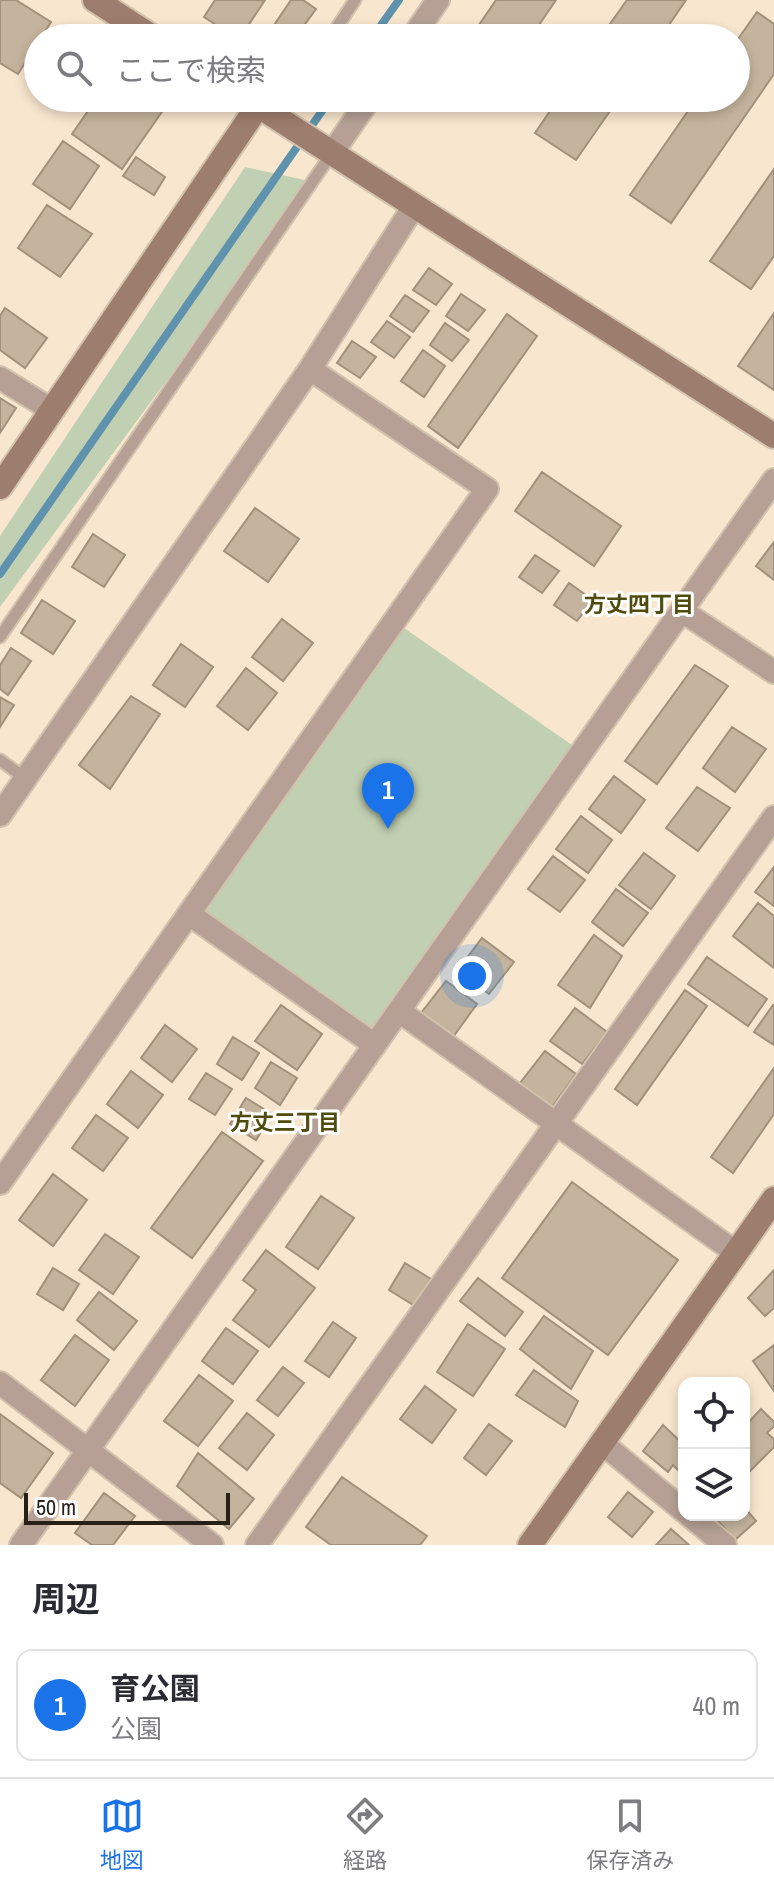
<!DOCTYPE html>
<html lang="ja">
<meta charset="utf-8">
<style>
:root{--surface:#fff;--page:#f2f2f3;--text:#2b2b33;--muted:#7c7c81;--line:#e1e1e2;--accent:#1a73e8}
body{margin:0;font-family:"Archivo Narrow","Noto Sans JP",sans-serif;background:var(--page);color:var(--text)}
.controls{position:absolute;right:24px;bottom:24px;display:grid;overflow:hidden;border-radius:16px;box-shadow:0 4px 12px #0003}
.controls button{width:72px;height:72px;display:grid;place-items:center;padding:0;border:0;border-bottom:2px solid var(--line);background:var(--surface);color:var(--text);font:40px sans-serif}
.scale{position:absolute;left:24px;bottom:20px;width:206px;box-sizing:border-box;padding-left:8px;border:4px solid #272018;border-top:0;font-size:22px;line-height:28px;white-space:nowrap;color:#272018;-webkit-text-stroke:6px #fff;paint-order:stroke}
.you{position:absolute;left:472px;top:976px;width:28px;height:28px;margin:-20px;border:6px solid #fff;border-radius:50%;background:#1a73e8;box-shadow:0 0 0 12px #1a73e833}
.badge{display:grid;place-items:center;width:52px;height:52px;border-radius:50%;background:var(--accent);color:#fff;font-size:26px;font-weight:700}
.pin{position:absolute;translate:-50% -66px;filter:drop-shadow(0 2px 4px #0008)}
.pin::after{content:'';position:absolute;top:42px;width:28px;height:24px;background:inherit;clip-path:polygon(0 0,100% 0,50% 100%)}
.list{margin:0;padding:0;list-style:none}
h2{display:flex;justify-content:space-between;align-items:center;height:104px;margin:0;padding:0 32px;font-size:34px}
h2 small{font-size:26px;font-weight:400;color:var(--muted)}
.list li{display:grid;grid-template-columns:52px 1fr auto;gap:24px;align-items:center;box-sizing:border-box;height:112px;margin:0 16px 16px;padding:0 16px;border:2px solid var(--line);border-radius:16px}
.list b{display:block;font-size:30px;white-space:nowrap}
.list p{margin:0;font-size:26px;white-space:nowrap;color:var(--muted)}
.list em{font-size:26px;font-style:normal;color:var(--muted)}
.icon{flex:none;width:44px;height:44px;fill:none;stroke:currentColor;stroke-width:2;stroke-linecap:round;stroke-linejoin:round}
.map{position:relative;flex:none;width:774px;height:1545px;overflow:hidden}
.search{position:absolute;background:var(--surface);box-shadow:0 4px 12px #0003;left:24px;right:24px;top:24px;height:88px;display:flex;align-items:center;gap:20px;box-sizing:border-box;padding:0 28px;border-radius:44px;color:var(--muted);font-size:30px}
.sheet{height:232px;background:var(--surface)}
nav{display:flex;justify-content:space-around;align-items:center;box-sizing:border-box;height:112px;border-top:2px solid var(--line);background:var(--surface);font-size:22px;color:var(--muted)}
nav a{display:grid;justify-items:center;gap:4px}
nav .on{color:var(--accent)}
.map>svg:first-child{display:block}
</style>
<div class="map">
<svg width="774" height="1545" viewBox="0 0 774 1545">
<rect width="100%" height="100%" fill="#f8e6ce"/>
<path fill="#c1cfb2" d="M245,167l60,13 -5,19 -300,408v-71z
M394,621l188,131 -207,293 -180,-140z"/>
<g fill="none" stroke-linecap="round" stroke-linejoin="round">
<path stroke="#5f92ac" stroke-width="8" d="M372,38l27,-38
M0,574l331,-476"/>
</g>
<path fill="#c5b49d" stroke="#a1917a" stroke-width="2" d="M0,0h16l35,22 -33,52 -18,-11z
M215,0h50l-25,38h-4l-32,-21z
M291,0h12l13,9 -21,29h-8l-15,-10z
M496,0h60l-26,38h-60z
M627,0h59l-26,38h-60z
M757,12l17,12v50l-103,149 -41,-28 67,-97h39v-56z
M97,98h57l12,8 -44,63 -50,-35z
M559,98h60l-43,62 -41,-27z
M63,141l36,25 -29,43 -37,-25z
M136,157l29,20 -11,18 -31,-19z
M774,169v87l-23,33 -41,-28z
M47,205l45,29 -32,43 -42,-29z
M429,268l23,16 -16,21 -23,-15z
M461,294l24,16 -17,21 -22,-15z
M405,295l24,16 -16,21 -23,-16z
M5,308l42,30 -22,30 -25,-18v-34z
M774,313v77l-36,-24z
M507,314l30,22 -79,112 -30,-22z
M387,321l23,16 -16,21 -23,-16z
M445,323l24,17 -17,21 -22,-16z
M352,341l24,16 -16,21 -23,-15z
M423,350l22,16 -21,31 -23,-16z
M0,398l16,10 -16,25z
M542,472l79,54 -27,40 -79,-55z
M255,508l44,31 -31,43 -44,-31z
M93,534l32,21 -21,32 -32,-20z
M774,542v38l-18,-14z
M535,555l24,16 -17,22 -23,-16z
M569,583l24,17 -16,21 -23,-16z
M42,600l33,21 -22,33 -32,-21z
M282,619l31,24 -30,38 -31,-24z
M181,644l32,23 -28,40 -32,-22z
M11,648l20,13 -23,34 -8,-6v-24z
M695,665l33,21 -71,98 -32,-23z
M246,668l31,25 -29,37 -31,-24z
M131,696l29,18 -50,75 -31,-24z
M0,697l14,8 -14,22z
M732,727l34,22 -31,43 -32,-24z
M614,776l31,24 -24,33 -32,-24z
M697,787l33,21 -32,43 -32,-23z
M581,816l31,24 -24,33 -32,-24z
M644,853l31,23 -24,33 -32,-24z
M553,856l32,24 -25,32 -32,-23z
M774,867v39l-19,-14z
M616,889l32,24 -25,33 -31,-24z
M758,903l16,13v52l-41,-32z
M594,935l28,21 -32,52 -32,-23z
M482,938l32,24 -25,32 -32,-23z
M707,957l60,42 -19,27 -60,-42z
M446,981l31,23 -24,33 -32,-24z
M685,990l22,16 -70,99 -22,-16z
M281,1005l41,29 -25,36 -42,-29z
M773,1005h1v40l-20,-13z
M575,1008l32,24 -25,32 -32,-23z
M165,1025l32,24 -25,33 -31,-24z
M233,1037l26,16 -17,27 -25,-16z
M545,1051l31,23 -24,33 -32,-24z
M271,1062l26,16 -17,27 -25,-17z
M774,1068v46l-41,59 -22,-16z
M131,1071l32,24 -25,33 -31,-24z
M206,1073l26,16 -17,26 -26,-16z
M246,1098l26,16 -16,26 -26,-16z
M96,1115l32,23 -25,33 -31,-23z
M222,1132l41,29 -71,97 -41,-30z
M53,1174l34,26 -34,46 -34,-26z
M572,1182l106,78 -70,95 -106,-77z
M321,1196l33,22 -36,51 -32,-22z
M105,1234l34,23 -26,37 -34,-24z
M266,1250l49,38 -46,59 -36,-27 23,-30 -13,-10z
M405,1263l26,16 -16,27 -26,-16z
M53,1268l26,16 -16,26 -26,-16z
M774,1270v38l-9,8 -17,-18z
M478,1278l45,34 -18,24 -45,-35z
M99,1292l38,29 -23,29 -37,-30z
M544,1316l49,35 -22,38 -51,-40z
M333,1322l23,16 -27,39 -24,-16z
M468,1324l37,25 -32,47 -36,-24z
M226,1328l32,23 -25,33 -31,-23z
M75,1335l34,25 -34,46 -34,-26z
M774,1345v46l-21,-30z
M283,1367l21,16 -26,33 -21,-16z
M534,1370l44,31 -13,26 -49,-32z
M199,1375l34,26 -35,45 -34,-25z
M425,1386l31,24 -24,33 -32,-24z
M761,1409l13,13v4l-7,7 7,6v8l-27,27 -3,-3v-44z
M247,1413l27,22 -27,35 -28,-22z
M0,1414l53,39 -32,45 -21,-15z
M489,1424l23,17 -26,34 -22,-17z
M663,1425l21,20v31l-11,-11 -5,7 -25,-21z
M198,1453l56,46 -25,30 -52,-43z
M342,1477l85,59 -7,9h-89l-25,-18z
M628,1492l25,20 -21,25 -24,-20z
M104,1493l31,23 -22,29h-21l-17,-12z
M744,1507l12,14 -21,19 -22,-25h31z
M671,1529l18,16h-33z"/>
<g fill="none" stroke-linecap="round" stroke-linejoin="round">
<defs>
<path id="lane" d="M330,38l25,-38
M277,118l13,-20
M0,637l332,-484
M0,760l25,18"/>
<path id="street" d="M412,38l26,-38
M332,153l38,-55
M0,378l52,32
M682,611l92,61
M0,815l310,-446 104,-163
M189,914l186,131
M399,1011l336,241
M0,1183l487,-694 -177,-120
M0,1383l212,162
M602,1443l82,68
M689,1515l36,30
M21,1545l753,-1065
M257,1545l517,-728"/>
<path id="secondary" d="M95,0l59,38
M246,98l528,338
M0,487l258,-381
M530,1545l244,-346"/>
</defs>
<use href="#lane" stroke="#d2c2ad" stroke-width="15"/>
<use href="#street" stroke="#d2c2ad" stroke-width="26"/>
<use href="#secondary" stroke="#d2c2ad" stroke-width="28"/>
<use href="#lane" stroke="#b6a095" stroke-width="11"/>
<use href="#street" stroke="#b6a095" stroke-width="22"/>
<use href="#secondary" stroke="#9d7d6d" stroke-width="24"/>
</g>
<g text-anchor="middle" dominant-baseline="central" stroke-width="6" stroke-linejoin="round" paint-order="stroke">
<g font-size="22" font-weight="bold" fill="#4f4c0d" stroke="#fff">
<text x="639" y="604">方丈四丁目</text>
<text x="285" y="1122">方丈三丁目</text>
</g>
</g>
</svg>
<div class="controls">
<button><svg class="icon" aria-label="locate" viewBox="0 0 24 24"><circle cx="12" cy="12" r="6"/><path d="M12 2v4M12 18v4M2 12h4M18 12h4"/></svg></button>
<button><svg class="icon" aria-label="layers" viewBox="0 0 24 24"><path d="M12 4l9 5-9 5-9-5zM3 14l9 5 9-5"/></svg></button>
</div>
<div class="scale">50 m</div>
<div class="you"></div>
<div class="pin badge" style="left:388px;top:829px">1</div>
<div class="search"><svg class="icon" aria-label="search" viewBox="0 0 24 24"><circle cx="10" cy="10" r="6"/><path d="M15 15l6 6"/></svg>ここで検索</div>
</div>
<section class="sheet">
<h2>周辺<small></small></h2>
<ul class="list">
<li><span class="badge">1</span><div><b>育公園</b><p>公園</p></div><em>40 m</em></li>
</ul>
</section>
<nav>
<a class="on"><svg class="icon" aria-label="map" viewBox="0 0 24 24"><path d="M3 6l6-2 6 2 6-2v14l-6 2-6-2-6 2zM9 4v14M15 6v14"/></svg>地図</a>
<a><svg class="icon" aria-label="directions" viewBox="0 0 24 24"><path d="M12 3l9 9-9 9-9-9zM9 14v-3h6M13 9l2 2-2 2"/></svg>経路</a>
<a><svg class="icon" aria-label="saved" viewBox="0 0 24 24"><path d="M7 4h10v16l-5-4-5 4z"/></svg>保存済み</a>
</nav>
